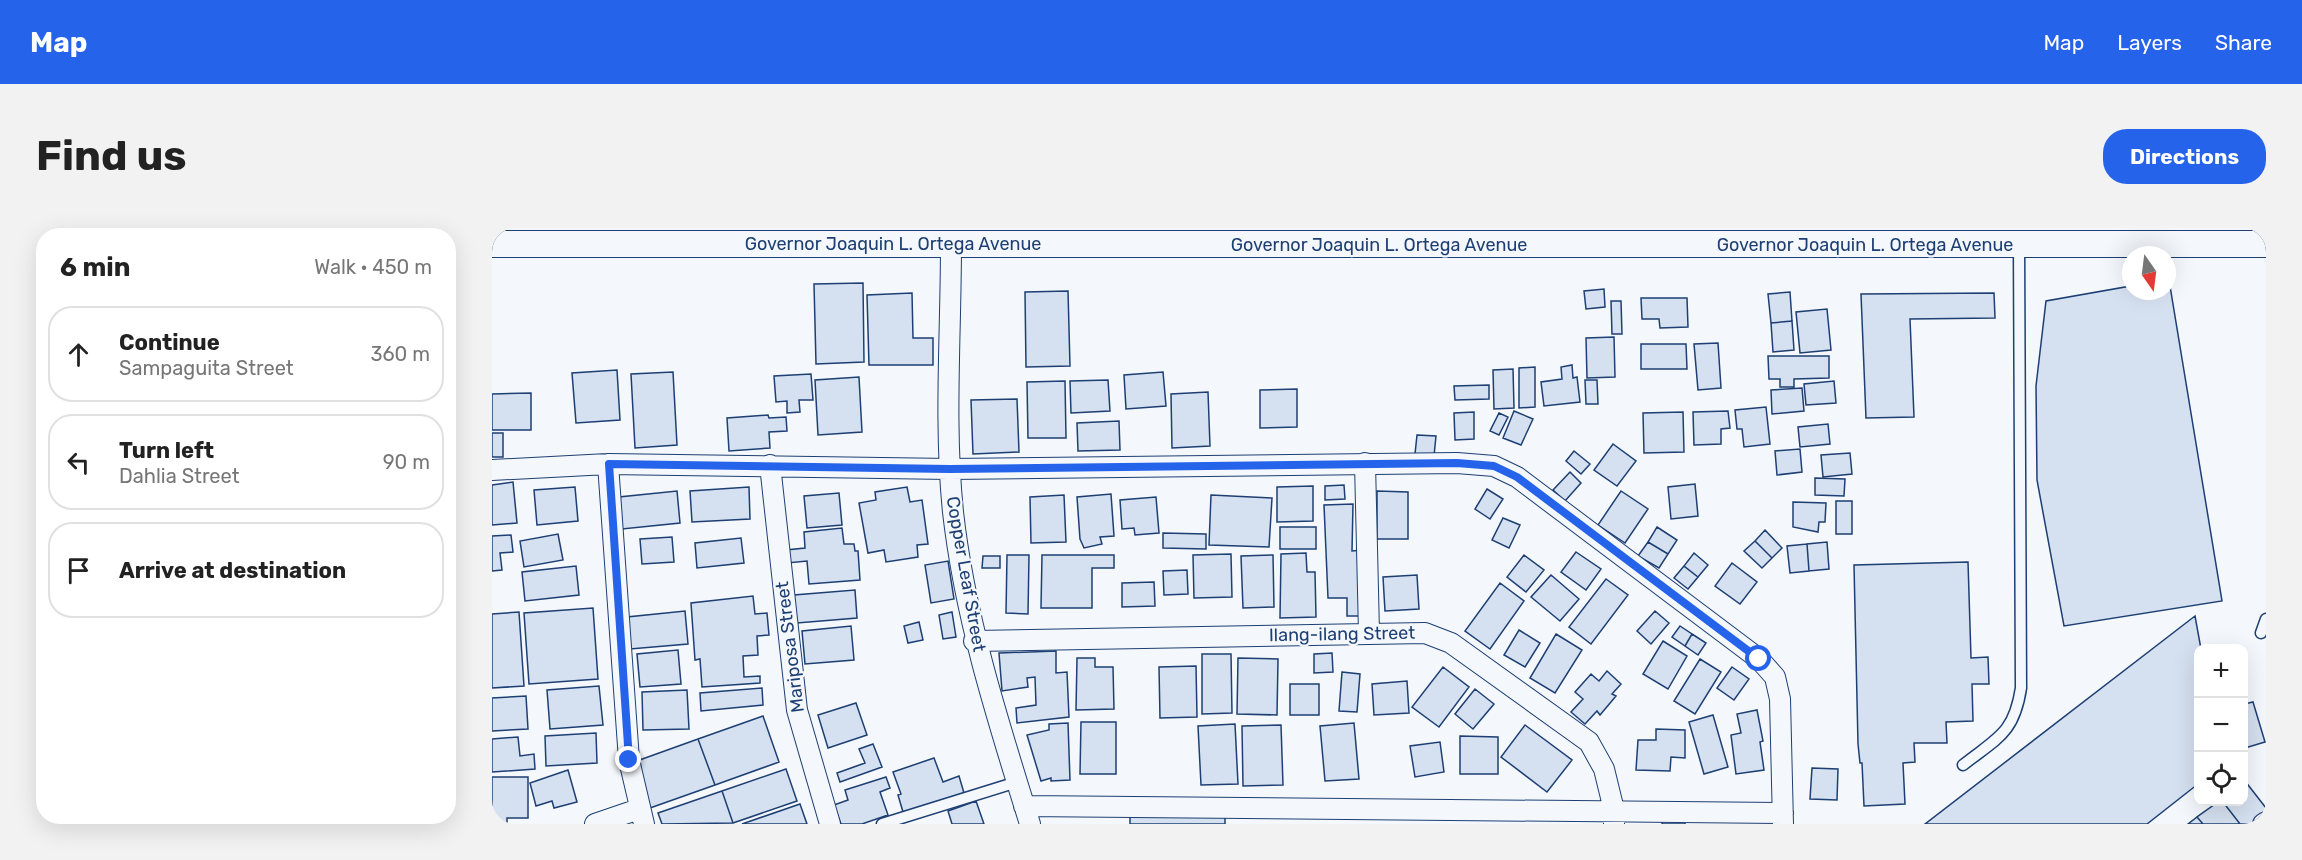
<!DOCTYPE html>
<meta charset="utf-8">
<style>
:root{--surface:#fff;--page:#f2f2f2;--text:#222;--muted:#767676;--line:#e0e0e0;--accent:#2563eb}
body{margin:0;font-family:Rubik,sans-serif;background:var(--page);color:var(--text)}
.controls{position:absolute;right:18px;bottom:18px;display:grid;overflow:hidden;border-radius:12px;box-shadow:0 6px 24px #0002}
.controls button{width:54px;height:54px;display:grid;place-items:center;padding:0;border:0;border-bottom:2px solid var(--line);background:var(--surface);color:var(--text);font:30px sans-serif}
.compass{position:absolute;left:1630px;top:18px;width:54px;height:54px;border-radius:50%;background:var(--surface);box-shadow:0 6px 24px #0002;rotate:166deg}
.stop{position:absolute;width:18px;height:18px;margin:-14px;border:4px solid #2563eb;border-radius:50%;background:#fff}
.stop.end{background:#2563eb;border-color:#fff;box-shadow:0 2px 6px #0008}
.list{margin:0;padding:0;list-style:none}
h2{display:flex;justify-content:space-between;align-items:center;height:78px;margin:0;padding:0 24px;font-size:26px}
h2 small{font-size:20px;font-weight:400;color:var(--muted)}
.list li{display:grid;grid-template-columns:39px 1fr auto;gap:18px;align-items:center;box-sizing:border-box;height:96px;margin:0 12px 12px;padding:0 12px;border:2px solid var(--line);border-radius:24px}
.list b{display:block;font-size:22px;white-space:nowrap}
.list p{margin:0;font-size:20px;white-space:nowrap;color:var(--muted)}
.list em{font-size:20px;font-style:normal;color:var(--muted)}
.icon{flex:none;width:33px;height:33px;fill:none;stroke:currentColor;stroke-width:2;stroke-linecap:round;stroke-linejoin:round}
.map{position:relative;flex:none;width:1774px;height:596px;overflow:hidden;border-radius:24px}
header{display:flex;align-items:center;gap:36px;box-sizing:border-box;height:84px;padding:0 30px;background:var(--accent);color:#fff}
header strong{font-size:28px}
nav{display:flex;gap:33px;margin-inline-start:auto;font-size:21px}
.intro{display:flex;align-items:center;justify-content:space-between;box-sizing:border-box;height:144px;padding:0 36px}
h1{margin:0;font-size:42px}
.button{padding:15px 27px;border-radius:24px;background:var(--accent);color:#fff;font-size:21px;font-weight:700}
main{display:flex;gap:36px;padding:0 36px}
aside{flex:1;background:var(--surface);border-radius:24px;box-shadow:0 6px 24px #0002}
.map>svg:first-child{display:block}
</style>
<header>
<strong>Map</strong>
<nav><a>Map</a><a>Layers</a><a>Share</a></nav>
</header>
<div class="intro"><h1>Find us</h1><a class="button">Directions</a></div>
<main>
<aside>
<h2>6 min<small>Walk · 450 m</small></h2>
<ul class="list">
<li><svg class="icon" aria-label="ahead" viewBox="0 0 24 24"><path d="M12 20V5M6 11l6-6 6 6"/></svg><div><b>Continue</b><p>Sampaguita Street</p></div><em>360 m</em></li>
<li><svg class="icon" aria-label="left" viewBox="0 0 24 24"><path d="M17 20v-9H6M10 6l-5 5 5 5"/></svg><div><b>Turn left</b><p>Dahlia Street</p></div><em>90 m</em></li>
<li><svg class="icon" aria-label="arrive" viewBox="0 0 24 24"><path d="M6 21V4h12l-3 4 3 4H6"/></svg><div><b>Arrive at destination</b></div></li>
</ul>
</aside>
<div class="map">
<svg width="1774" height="596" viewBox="0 0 1774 596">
<rect width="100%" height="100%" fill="#f4f7fb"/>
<path fill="#d5e0f0" stroke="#1d3f73" stroke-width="1.5" d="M1675,52h2l53,321 -158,25 -27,-146 -1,-94 10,-85 85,-15v5h36z
M371,55l1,79 -48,2 -2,-80z
M1112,61l1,18 -19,2 -2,-18z
M576,63l2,75 -44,1 -1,-75z
M1298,64l2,29 -21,2 -3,-29z
M420,65l1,45h20v27h-64l-2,-70z
M1502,65l1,25 -85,1 4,98 -48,1 -5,-124z
M1149,70h46l1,29 -28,1 -1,-9h-17z
M1119,73h10l1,33h-10z
M1335,81l4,41 -31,3 -4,-41z
M1300,93l2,29 -21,2 -2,-29z
M1122,109l1,40 -28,1 -1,-40z
M1226,115l3,45 -23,2 -4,-46z
M1149,116h45l1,25h-46z
M1276,128h61v22l-35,1v8h-14v-8h-11z
M1080,137l1,13 4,-1 3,25 -36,4 -3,-24 21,-3 -1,-12z
M1043,139v40l-16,1v-40z
M1021,141l1,39 -20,1 -1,-39z
M125,142l3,50 -44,3 -4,-50z
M181,144l4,73 -42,3 -4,-74z
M671,144l3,34 -40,3 -2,-34z
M319,146l2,26h-14l1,12 -13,1v-12l-11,1 -2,-26z
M367,149l3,55 -44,3 -3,-55z
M616,152l2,31 -39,2 -1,-32z
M1093,152h12l1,24h-12z
M573,153l1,57h-38l-1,-56z
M1342,153l2,22 -30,2 -2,-21z
M997,157v14l-34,1 -1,-14z
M1310,160l2,23 -32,3 -1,-24z
M805,161v38l-37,1v-38z
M716,164l2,54 -38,2 -1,-54z
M39,165v37h-39v-36z
M525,171l2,53 -46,2 -2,-54z
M1274,179l4,37 -26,3 -2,-18h-5l-2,-19z
M1022,183l19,8 -12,26 -18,-7z
M1236,183l2,17 -9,1v15l-27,1 -1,-33z
M982,184v27l-19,1 -1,-27z
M1191,184l1,40 -40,1 -1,-40z
M1007,185l9,4 -9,18 -9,-4z
M276,187l1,3 17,-1 1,14 -18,1 1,16 -41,3 -2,-33z
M627,193l1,29 -42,1 -1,-28z
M1336,196l2,20 -30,3 -2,-20z
M0,205h11v24h-11z
M925,207l19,1 -2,20 -19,-2z
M1121,216l23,17 -19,25 -23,-16z
M1308,221l2,23 -25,3 -2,-24z
M1082,223l16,13 -9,10 -15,-13z
M1358,225l2,21 -29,3 -2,-22z
M1078,244l11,11 -16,18 -12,-11z
M1323,250l30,1 -1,17 -29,-1z
M21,254l4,41 -25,2v-40z
M1203,256l3,32 -27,3 -3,-32z
M852,257l1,14 -20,1v-14z
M821,258v35l-36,1v-35z
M83,259l3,34 -41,4 -3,-35z
M257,259l1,32 -58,3 -2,-31z
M415,259l3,15 12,-2 6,44 -11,1 1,12 -32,5 -2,-12 -16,3 -9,-50 17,-3 -1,-8z
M995,261l16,10 -13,20 -15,-10z
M185,263l3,32 -58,6 -3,-32z
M885,263l31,1v47h-31z
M1129,263l27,18 -23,34 -27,-18z
M347,265l3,32 -35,3 -3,-32z
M619,266l3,42 -14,1 2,7 -18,4 -4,-9 -3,-42z
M572,267l2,47 -35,1 -1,-46z
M719,267l61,3 -3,49 -60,-2z
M664,269l3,36 -24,2 -1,-7 -12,1 -2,-29z
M1344,273h16v33h-16z
M1301,274l33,1 -1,19h-6l-1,10 -25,-5z
M861,276l-1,47 11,-1 1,66h-17v-18h-19l-4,-93z
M1011,290l17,7 -11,23 -17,-8z
M788,299h36v22h-36z
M1165,299l20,13 -9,14 -20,-12z
M350,300l2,16h10l1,7h3l2,29 -51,4 -2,-23 -20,2 -1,-13 19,-2 -1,-16z
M1273,302l17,18 -10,10 -17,-17z
M671,305l43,1v15l-43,-1z
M66,306l5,26 -39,7 -4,-26z
M19,307l2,17 -13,1 2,17 -10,1v-35z
M180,309l2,25 -32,2 -2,-25z
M249,310l3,25 -47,5 -2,-25z
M1263,313l17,17 -10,10 -18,-17z
M1156,314l20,12 -9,14 -21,-12z
M1335,314l2,27 -20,2 -2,-27z
M1315,316l2,27 -19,2 -3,-27z
M1084,324l25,17 -15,21 -25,-18z
M814,325l1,19h8l1,45 -36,1 1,-64z
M1202,325l14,12 -10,12 -14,-11z
M739,326l1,43 -38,1 -1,-43z
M515,327h22l-1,59 -22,-1z
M550,327h72v13h-22v40h-51z
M781,327l1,52 -31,1 -2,-52z
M1032,327l20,15 -18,22 -19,-15z
M491,328h17v12h-18z
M456,333l6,38 -23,4 -6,-38z
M1476,334l3,96 17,-1 1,27h-17l1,37 -27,1 1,21h-33l1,19 -12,1 2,41 -41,2 -2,-43h-2l-2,-19 -4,-179z
M1240,335l25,19 -17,22 -25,-18z
M84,338l3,29 -54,6 -3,-29z
M1192,338l14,11 -10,12 -14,-11z
M695,342l1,24 -24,1 -1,-24z
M925,347l2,34 -34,2 -2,-34z
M1059,347l28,24 -19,22 -29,-24z
M1114,351l22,16 -37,49 -22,-17z
M662,354l1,24 -33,1v-24z
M1008,355l24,18 -34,48 -25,-18z
M363,362l2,28 -60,5 -3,-28z
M261,368l2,18 12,-1 2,22 -12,1 1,19 -15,1 1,21 16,-1v7l-58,4 -2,-28 -5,1 -4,-57z
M101,380l5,71 -69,5 -5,-71z
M193,383l3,33 -58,5 -3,-32z
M1163,383l14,12 -18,21 -14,-13z
M27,384l5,74 -32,2v-74z
M460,384l4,25 -13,2 -4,-24z
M1703,388l6,33h-3v135l-51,40h-222z
M427,394l4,18 -15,3 -4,-17z
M359,398l3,34 -49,4 -3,-33z
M1188,398l12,8 -7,12 -13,-9z
M1027,402l21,13 -15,24 -21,-12z
M1064,406l26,16 -27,43 -25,-15z
M1200,406l14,9 -8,12 -13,-9z
M1171,413l24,15 -19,33 -25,-15z
M186,422l3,34 -41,3 -3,-33z
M564,423v22l11,-1 2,45 -52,6 -1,-15 20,-3 -1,-28 -8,1 1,9 -26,4 -3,-38z
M840,425l1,19 -19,1v-19z
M710,426h29l1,59 -30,1z
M585,430h18v9h18l1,42 -38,1z
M746,430l40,1 -1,56 -40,-1z
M1208,431l21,13 -26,42 -21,-13z
M704,438l1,51 -37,1 -1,-51z
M951,439l26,20 -30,40 -27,-20z
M1240,439l17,12 -15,21 -17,-12z
M1115,443l14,13 -9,10 4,2 -16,19 -3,-4 -12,13 -14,-12 12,-13 -8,-7 16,-18 8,7z
M850,444l18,2 -3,38 -18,-1z
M915,453l2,32 -35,2 -2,-31z
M798,456h29v31h-29z
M107,458l4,39 -53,4 -3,-39z
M270,460l1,17 -62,6 -1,-18z
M983,461l19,15 -21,25 -18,-15z
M195,462l2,39 -46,1 -1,-38z
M34,468l2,33 -36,2v-33z
M1761,474l12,40 -20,6 -1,-44z
M364,475l11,32 -39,13 -10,-33z
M1265,482l6,31 -3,1 4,28 -28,4 -5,-39 10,-2 -4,-19z
M1221,487l15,52 -24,7 -15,-52z
M271,488l16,46 -64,23 -17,-46z
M589,494h35v52h-36z
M576,495l2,57 -19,1v-3l-10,3 -14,-46 22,-5v-6z
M862,495l5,56 -34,2 -5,-55z
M743,496l3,60 -37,1 -3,-59z
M789,497l2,60 -40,1 -1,-60z
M1033,497l47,35 -25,32 -46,-35z
M1164,501l29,1v28l-14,-1 -1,14 -34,-1 2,-30h18z
M104,505l1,30 -51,3 -1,-30z
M968,508l38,1v37h-38z
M26,509l2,19 14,-2 1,15 -43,3v-33z
M206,511l17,46 -65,23 -16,-46z
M948,514l4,30 -29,5 -5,-31z
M381,516l9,23 -42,15 -3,-9 28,-10 -6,-14z
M442,530l9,24 16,-6 5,17 -61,19 -5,-17 3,-1 -8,-22z
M1320,540l26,1 -1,31 -27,-1z
M294,541l11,32 -64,22 -11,-32z
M76,542l9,32 -23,6 -2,-7 -16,5 -6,-23z
M0,549h36v41h-21v6h-15z
M394,549l4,11 -10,4 8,23 -26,9h-21l-7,-19 14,-5 -3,-10z
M1753,553l21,27v8l-11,8h-15l-17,-22h21z
M230,563l11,32 -71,1 -4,-11z
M484,573l8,23h-32l-4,-13z
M1726,574h5l17,22h-37l-6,-7z
M308,576l7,20h-65z
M733,588v8h-95v-7z
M1705,589l6,7h-15z
M1171,590l22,2v4h-23z"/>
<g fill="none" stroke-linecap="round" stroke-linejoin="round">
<defs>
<path id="service" d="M1769,405l5,-14
M1471,537c34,-27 51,-31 58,-77l-2,-444
M390,596l135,-42"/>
<path id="minor" d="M459,16c0,89 -7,180 2,268 12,107 45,209 77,312
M873,235l4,170
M116,236l21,296 15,64
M278,237l27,245 33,114
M0,242l116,-6 342,5 507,-6 37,3 23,11 242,182 16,18 5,22 3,125
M482,413l451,-8 26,10 138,99 15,27 10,41v14
M532,578l759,7
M103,596l44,-15
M1771,596l3,-2"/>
<path id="tertiary" d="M0,16h1774"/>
</defs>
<use href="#service" stroke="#1d3f73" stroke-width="13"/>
<use href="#minor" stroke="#1d3f73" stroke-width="22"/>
<use href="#tertiary" stroke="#1d3f73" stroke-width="28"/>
<use href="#service" stroke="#f4f7fb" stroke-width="10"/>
<use href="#minor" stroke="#f4f7fb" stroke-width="20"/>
<use href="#tertiary" stroke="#f4f7fb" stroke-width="26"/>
</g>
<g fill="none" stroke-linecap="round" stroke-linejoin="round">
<path stroke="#2563eb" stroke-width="8" d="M137,532l-20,-296 341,5 507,-6 37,3 23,11 242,182"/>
</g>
<g text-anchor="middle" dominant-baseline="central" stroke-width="4.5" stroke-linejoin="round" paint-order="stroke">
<g font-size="18" fill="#1d3f73" stroke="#f4f7fb">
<text x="401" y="16">Governor Joaquin L. Ortega Avenue</text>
<text x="887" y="17">Governor Joaquin L. Ortega Avenue</text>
<text x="1373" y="17">Governor Joaquin L. Ortega Avenue</text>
<text transform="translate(474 346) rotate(80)">Copper Leaf Street</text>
<text transform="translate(850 406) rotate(-1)">Ilang-ilang Street</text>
<text transform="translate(298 419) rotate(-97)">Mariposa Street</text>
</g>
</g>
</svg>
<div class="controls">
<button>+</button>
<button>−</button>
<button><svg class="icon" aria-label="locate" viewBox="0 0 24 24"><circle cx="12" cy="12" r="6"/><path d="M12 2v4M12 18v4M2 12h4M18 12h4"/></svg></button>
</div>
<svg class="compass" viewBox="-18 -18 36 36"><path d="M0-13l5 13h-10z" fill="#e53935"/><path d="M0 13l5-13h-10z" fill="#767676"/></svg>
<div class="stop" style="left:1267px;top:431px"></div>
<div class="stop end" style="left:137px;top:532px"></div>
</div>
</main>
